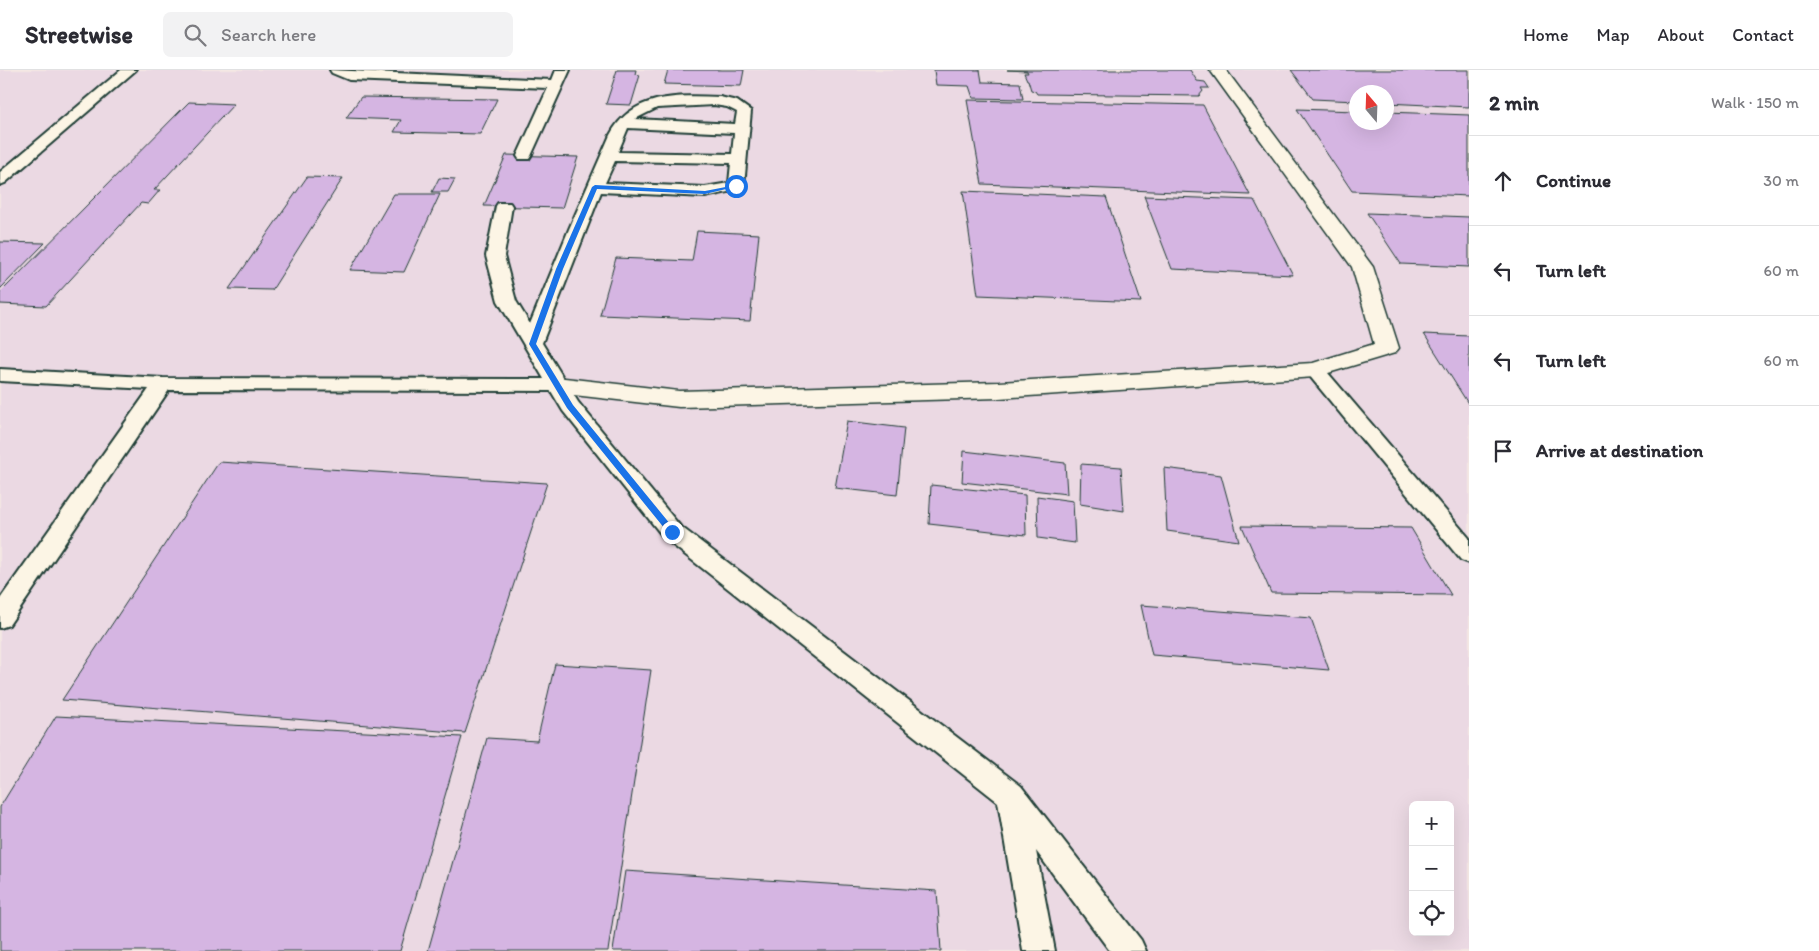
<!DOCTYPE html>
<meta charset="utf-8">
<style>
:root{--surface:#fff;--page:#f2f2f3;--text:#2b2b33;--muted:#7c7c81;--line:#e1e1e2}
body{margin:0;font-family:Itim,sans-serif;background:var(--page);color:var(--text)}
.controls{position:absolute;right:15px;bottom:15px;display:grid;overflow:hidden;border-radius:8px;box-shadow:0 5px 20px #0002}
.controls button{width:45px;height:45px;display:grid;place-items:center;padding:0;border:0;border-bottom:1px solid var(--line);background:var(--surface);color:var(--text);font:25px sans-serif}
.compass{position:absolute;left:1349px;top:15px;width:45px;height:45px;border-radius:50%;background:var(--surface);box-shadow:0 5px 20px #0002;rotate:341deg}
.stop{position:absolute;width:15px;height:15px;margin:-11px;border:4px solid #1a73e8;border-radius:50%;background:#fff}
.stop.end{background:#1a73e8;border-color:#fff;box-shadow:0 1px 5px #0008}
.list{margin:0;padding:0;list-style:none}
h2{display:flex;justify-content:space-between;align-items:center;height:65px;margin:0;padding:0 20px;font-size:21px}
h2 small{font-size:16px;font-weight:400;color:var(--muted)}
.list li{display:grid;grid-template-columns:32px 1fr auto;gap:15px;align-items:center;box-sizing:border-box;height:90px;padding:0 20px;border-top:1px solid var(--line)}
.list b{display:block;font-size:19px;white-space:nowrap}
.list em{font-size:16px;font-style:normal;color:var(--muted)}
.icon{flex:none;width:28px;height:28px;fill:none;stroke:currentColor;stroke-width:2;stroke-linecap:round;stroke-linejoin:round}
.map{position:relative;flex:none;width:1469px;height:881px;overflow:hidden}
header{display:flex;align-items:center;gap:30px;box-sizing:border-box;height:70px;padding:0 25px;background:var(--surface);border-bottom:1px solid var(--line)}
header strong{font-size:24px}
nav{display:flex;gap:28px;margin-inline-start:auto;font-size:18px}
.search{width:350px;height:45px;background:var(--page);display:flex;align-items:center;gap:12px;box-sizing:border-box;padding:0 18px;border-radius:8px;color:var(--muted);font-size:19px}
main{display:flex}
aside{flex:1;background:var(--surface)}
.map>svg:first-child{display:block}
</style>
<header>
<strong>Streetwise</strong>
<div class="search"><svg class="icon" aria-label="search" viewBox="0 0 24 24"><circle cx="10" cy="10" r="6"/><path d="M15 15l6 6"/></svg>Search here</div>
<nav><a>Home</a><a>Map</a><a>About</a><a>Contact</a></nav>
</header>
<main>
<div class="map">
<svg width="1469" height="881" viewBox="0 0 1469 881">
<rect width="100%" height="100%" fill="#f4e8e4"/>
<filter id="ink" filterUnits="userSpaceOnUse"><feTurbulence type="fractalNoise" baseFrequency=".02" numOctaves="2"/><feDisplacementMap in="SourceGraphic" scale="10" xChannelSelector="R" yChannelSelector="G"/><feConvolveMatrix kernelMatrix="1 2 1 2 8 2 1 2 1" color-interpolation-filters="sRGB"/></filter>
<g filter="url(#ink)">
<path fill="#ebd9e3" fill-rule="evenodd" d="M0,0h1469v881h-1469zM1356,22h30v30h-30zM1413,735h37v127h-37z"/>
<path fill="#d5b5e2" stroke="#1f3d34" d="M617,0h19l-1,4 5,1 -9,30 -25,-1z
M668,0h76l-3,16 -77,-2z
M934,0h46l2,12 38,1 3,16 -50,-1 -4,-12 -33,-1z
M1007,0h183l7,11 8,1 4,6h-8l2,3 -4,5 -162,-2 -2,-3 -4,-1 -3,-10h-1l-3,-7h4l-1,-2z
M1291,0h178v37l-83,-4v-11h-30v9l-43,-2z
M361,27l136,2 -17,35 -86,-2 7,-12 -55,-2z
M967,30l236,5 47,90 -268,-11z
M189,32l45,2 -80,86h6l-12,14 -7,-1 -95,103 -46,-2v-11z
M1297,39l59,2v11h30v-10l83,3v81l-117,-5z
M506,85l72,2 -16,51 -78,-2z
M307,107l36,1 -71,112 -43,-1z
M439,108l16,1 -7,13h-16z
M963,121l143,6 35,105 -163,-7z
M394,124h46l-36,78 -54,-2z
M1144,126l110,4 39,75 -121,-6z
M1367,143l102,4v50l-68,-3z
M697,161l62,3 -9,87 -150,-6 16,-57 76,3z
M0,172l45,1 -45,46z
M1424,264l45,2v69z
M847,351l57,7 -7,67 -62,-7z
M964,381l101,12 2,31 -105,-12z
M219,392l328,21 -82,250 -403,-33z
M1081,394l40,3 3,44 -44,-7z
M1164,398l57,7 18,66 -72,-10z
M931,415l94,10 1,40 -97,-11z
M1037,426l36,5 2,42 -37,-5z
M1242,456l169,2 40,67 -180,-2z
M1141,535l170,13 18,52 -177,-15z
M555,594l96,6 -43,281h-180l59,-213 50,3z
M56,646l406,21 -62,214h-400v-144z
M625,801l312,20 4,60h-328z"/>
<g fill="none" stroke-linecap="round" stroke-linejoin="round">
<defs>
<path id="service" d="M121,0h15l-131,113 -5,2v-13z
M330,0l222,10 4,-10h14l-39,86 -2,3h-10l-2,-3 31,-68 -199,-8 -17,-7z
M720,27l17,4 14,10 -7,75 -2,3 -37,8 -104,-5 -59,151 36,59 102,124 341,260 120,154 5,11h-36l-74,-100 19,100h-32l-25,-149 -334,-264 -101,-127 -12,-20 -382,-1 -160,235 -9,3v-29l149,-210 -149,-8v-12l163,9 381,1 -46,-78 -12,-45 10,-50 2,-3h12l2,3 -8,50 12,45 14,23 39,-95 41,-94c22,-42 69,-40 110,-38zM714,35l13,2 10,5 -2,12 -100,-5 22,-11zM628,58l106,5 -2,21 -114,-2zM615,91l116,2 -2,20 -24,4 -100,-4z
M1315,294l7,2 147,172v25l-8,-3 -153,-186 -3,-4 3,-4z"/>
<path id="minor" d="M1210,0h16l147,197 26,81 -4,5 -80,24 -316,21 -320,9 -123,-14 -9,-3 -3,-5 3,-5 9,-3 123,14 320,-9 314,-19 61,-19 -22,-77z"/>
</defs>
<use href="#service" stroke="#1f3d34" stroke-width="4"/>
<use href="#minor" stroke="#1f3d34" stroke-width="3"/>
<use href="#service" fill="#fcf5e5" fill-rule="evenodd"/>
<use href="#minor" fill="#fcf5e5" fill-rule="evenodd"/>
</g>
</g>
<path fill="#1a73e8" d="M595,115l110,6 31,-6 3,1 -34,8 -108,-5 -34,80 -27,75 37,61 102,125v4h-6l-102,-126 -38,-64 27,-75 36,-82z"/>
</svg>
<div class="controls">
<button>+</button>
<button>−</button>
<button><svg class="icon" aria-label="locate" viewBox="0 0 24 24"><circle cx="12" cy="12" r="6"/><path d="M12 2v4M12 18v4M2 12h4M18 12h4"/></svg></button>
</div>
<svg class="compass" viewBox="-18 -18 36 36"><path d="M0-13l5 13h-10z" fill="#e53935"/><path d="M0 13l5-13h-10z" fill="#7c7c81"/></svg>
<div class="stop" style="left:736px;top:116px"></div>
<div class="stop end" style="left:672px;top:462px"></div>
</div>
<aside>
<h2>2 min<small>Walk · 150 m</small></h2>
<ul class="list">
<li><svg class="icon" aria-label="ahead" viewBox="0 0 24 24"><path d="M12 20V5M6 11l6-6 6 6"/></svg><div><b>Continue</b></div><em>30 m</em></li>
<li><svg class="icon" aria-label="left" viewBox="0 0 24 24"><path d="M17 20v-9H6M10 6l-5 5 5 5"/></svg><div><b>Turn left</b></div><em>60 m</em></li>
<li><svg class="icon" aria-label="left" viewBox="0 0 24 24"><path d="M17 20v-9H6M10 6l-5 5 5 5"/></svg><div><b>Turn left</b></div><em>60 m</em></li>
<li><svg class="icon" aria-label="arrive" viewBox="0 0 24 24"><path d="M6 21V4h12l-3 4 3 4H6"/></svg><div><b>Arrive at destination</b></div></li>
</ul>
</aside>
</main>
